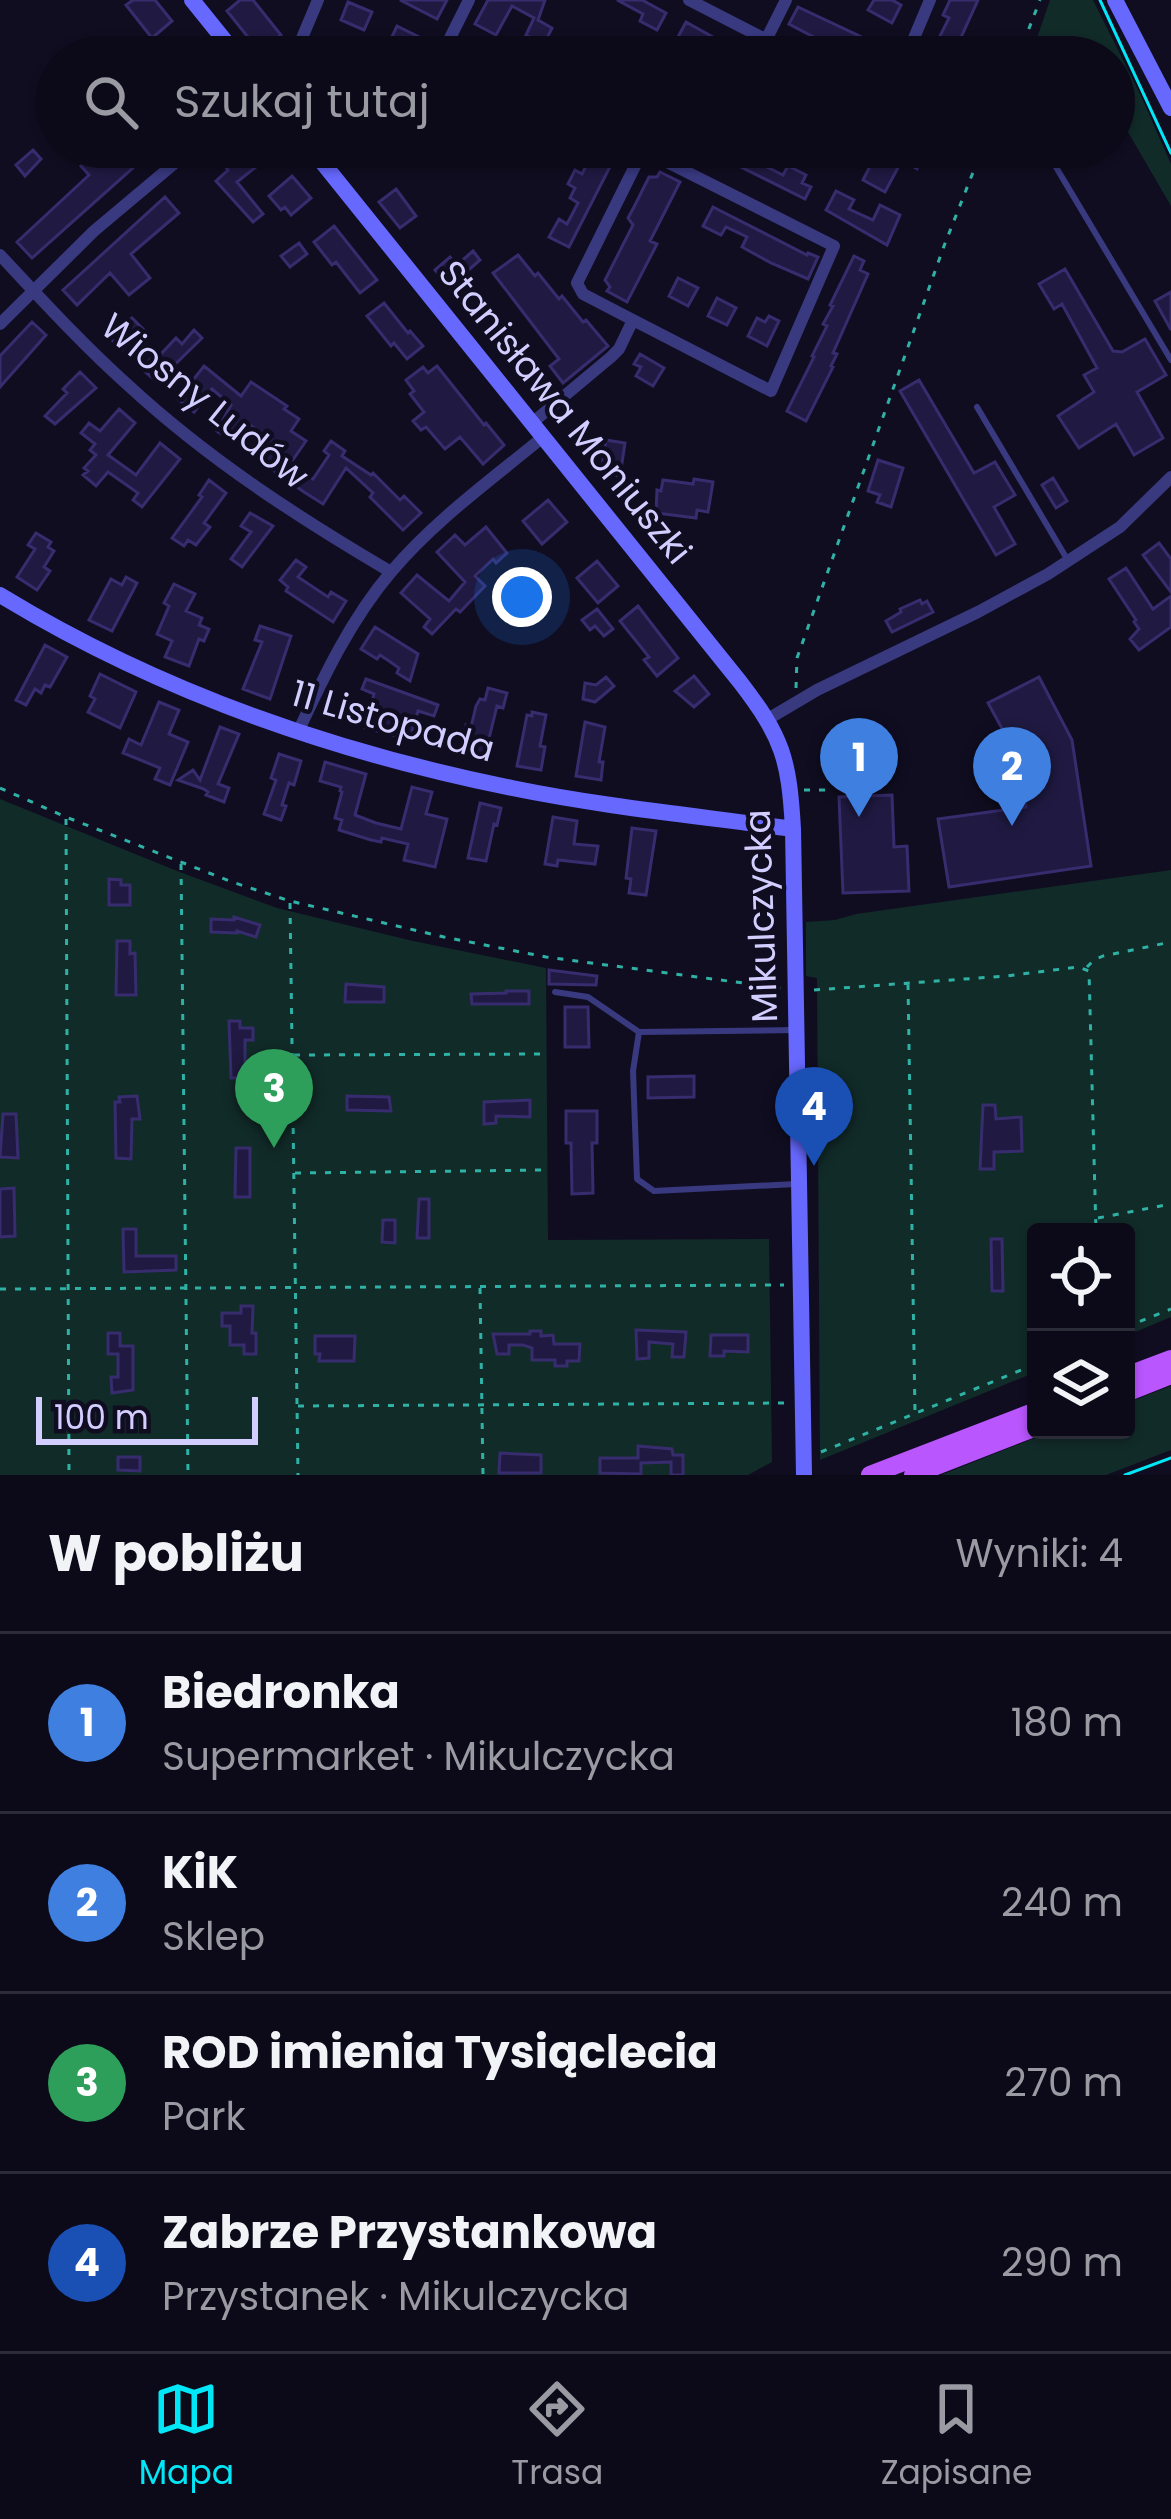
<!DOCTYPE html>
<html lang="pl">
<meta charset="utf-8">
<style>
:root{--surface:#0c0a19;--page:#1a1826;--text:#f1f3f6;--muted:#9a9aa2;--line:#2c2b38;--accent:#02e7f7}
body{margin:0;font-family:Poppins,sans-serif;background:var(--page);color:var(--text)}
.controls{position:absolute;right:36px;bottom:36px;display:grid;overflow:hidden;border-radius:12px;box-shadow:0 3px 9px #0004}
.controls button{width:108px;height:108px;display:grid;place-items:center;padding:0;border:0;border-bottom:3px solid var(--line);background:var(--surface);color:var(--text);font:60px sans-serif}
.scale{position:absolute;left:36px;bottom:30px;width:222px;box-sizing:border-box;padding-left:12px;border:6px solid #d2ceff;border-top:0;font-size:33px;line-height:42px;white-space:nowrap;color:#d2ceff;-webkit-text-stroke:9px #100d21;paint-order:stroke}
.you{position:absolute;left:522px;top:597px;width:42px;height:42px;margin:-30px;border:9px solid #fff;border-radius:50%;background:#1a73e8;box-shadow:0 0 0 18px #1a73e833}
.badge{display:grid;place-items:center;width:78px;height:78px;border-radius:50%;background:var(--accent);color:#fff;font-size:39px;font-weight:700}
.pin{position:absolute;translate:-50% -99px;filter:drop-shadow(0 3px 6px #0008)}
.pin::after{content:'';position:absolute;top:63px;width:42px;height:36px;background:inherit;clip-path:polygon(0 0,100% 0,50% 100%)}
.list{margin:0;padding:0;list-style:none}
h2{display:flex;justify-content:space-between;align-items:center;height:156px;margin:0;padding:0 48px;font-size:51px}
h2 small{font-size:39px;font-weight:400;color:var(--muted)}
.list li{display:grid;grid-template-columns:78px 1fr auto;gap:36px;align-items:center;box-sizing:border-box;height:180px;padding:0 48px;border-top:3px solid var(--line)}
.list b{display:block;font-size:45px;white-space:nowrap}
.list p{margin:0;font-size:39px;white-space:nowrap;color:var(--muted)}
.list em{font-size:39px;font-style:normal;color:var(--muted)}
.icon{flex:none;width:66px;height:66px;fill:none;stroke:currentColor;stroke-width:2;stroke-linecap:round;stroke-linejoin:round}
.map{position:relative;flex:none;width:1171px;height:1475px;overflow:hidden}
.search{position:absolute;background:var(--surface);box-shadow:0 3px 9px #0004;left:36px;right:36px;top:36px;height:132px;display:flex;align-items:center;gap:30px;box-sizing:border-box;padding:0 42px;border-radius:66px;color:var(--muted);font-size:45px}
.sheet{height:876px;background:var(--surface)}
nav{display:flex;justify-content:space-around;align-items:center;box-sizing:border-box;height:168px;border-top:3px solid var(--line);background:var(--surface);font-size:33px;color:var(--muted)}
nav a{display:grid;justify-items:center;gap:6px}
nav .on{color:var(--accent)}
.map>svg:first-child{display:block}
</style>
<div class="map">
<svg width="1171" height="1475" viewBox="0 0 1171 1475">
<rect width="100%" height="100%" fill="#100d21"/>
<path fill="#112b29" d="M1050,0h43l48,96 30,68v42l-57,-98v-51h-30l-9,-15 -38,-4z
M0,799l177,72 100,37 136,33 133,27 2,272 221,-1 3,223 -24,13h-748z
M1171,870v447l-45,19v-104h-90v140l-216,88 -3,-482 -11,-2v-54l29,-2 21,-6z
M1171,1386v64l-65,25h-165l114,-45h71v-27z"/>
<path fill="#201a42" stroke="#372c6e" stroke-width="3" d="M133,0h22l17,21 -20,17 -26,-33z
M240,0h13l28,35 -21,17 -33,-41z
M400,0h47l-10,19z
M488,0h57l-7,20 14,8 -8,16 -18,-9 8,-17 -22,-12 -16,29 -21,-11z
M617,0h25l24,13 -9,17 -17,-9 3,-7z
M874,0h18l9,5 -9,18 -24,-13z
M950,0h28l-25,55 -18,-9 14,-28 -6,-3z
M348,2l24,10 -8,18 -23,-10z
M798,7l72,34 -9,16h-9l-63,-33z
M686,22l27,15 42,20h-44l-34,-18z
M397,26l22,11 -6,13 -23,-9z
M102,147h33l9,11 -112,100 -15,-16 72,-67 -8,-9z
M211,147h46l9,12 -29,23 26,32 -10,8 -37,-41 12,-11z
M596,147h15l7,4 -49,96 -20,-10 10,-18 8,5 11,-21 -8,-5 5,-10 -7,-4 7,-14 7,4z
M749,147h23l-9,18 20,10 5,-9 18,9 -4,8 9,4 -6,12 -66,-33z
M880,147h49l-12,22 -15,-9 -17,32 -22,-12z
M33,150l8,9 -16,17 -9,-11z
M660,172l20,10 -30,59 7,3 -30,58 -20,-11 3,-4 -5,-7 28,-55 -5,-7 6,-11 15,-30h8z
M292,176l19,22 -20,17 -6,-8 -4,3 -12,-14z
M396,189l20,27 -16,12 -21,-26z
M836,191l18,9 -5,9 24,11 7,-15 20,10 -13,30 -61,-35z
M165,197l14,16 -48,41 19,24 -21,17 -19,-22 -33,32 -14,-15z
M713,207l94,48 1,-2 10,4 -10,22 -37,-16 -29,-16 5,-10 -21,-10 -5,8 -18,-9z
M334,226l43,54 -17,13 -24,-31 -4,3 -18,-23z
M299,243l8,11 -17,13 -9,-11z
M473,251l7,9 -16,14 6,7 -16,13 -19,-24 15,-13 7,8z
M518,255l17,21 3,-3 21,26 3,-3 21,26 3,-2 22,26 -45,37 -13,-17 9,-7 -66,-86z
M854,256l10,5 -4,9 8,4 -35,79 4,1 -6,12 2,1 -27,54 -19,-10 27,-54 -2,-1 15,-30 -4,-2 10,-18 -3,-1z
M1065,269l48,82 9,1 23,-13 21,36 -29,17 26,46 -29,17 -18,-31 -37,24 -21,-32 36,-24 -10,-17 13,-7 -35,-64 -8,5 -15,-25z
M678,278l20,10 -10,18 -19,-10z
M1171,292v38l-16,-29z
M717,298l19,10 -9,17 -19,-9z
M384,303l24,30 2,-2 13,15 -16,13 -13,-16 -3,3 -24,-30z
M769,316l10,5 -12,25 -19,-10 9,-18 8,4z
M132,318l12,12 -22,20 -14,-14z
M32,322l14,13 -46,52v-31z
M194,330l8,8 -45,44 -15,-13 14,-16 3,3 17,-18 6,6z
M640,354l24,14 -11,18 -17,-10 5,-9 -7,-3z
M204,366l37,30 10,-14 36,24 -3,3 15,10 -8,12 15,10 -16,23 23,15 16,-24 -5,-4 7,-10 14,10 -3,5 29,19 2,-2 27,27 4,-4 17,17 -18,17 -33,-33 3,-4 -27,-25 -23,36 -19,-12 -47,-33 14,-20 -20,-13 -5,6 -3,-2 -9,13 -17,-12 14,-26 -19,-16 -18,23 -16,-13z
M437,366l47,59 2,-2 18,22 -21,19 -23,-27 -15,12 -19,-22 -5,3 -8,-9 11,-9 -14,-18 4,-3 -8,-11 17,-13 5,6z
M80,372l16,16 -41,36 -10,-8 22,-23 -4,-4z
M919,380l55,93 21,-11 20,33 -21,12 21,37 -19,11 -96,-164z
M119,409l16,14 -27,32 28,20 24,-32 20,16 -38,48 -9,-7 5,-7 -30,-21 -12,14 -13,-11 5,-4 -4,-3 12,-13 -6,-5 5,-6 -14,-11 8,-10 11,8z
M606,440l19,3 -5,33 -19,-3z
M878,460l25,8 -12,39 -14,-5 3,-7 -12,-4z
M1053,478l14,23 -11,7 -14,-23z
M694,479l19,3 -5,30 -11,-2 -1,8 -40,-5 1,-23 4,1 2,-11 30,4z
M209,480l17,13 -22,30 6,4 -14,18 -8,-5 -4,6 -12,-8 30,-41 -3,-2z
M548,500l19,22 -25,22 -19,-23z
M250,513l23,13 -31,41 -11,-8 20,-27 -10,-6z
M486,527l21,26 -11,10 -3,-4 -18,17 10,10 -25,26 -4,-3 -24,25 -8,-7 6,-8 -29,-26 16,-18 32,26 16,-19 -28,-30 18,-17 10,10z
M36,533l15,9 -3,5 6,4 -10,16 6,4 -13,19 -20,-13 18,-28 -7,-4z
M1159,543l12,16v33l-28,-37z
M296,560l10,7 -8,10 30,20 3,-5 15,9 -13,21 -47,-31 2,-4 -8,-7z
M597,561l21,25 -20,17 -21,-25z
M1126,568l27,41 18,-13v31l-32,23 -9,-11 9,-10 -5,-7 2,-2 -27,-41z
M126,577l11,6 -25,48 -23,-11 22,-41 11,6z
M174,584l21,10 -9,17 16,7 -3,7 10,4 -5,12 -5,-2 -10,27 -24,-9 7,-16 -15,-7 12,-28 -5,-3z
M920,600l2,4 5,-3 6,11 -41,20 -6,-11 15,-9 -1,-3z
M638,606l40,52 -21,18 -13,-16 5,-3 -29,-36z
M597,609l16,20 -9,7 -9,-10 -5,4 -8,-10z
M260,626l31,10 -21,63 -27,-10 19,-47 -7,-2z
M375,627l43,27 -8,27 -13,-8 2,-5 -10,-7 -9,-6 -3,4 -16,-10z
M45,645l22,12 -17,30 -5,-2 -4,8 -6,-4 -9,16 -10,-5z
M100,674l36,18 -16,36 -32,-16 7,-13 -5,-3z
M694,676l15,18 -15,13 -19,-16z
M606,677l8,9 -19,16 -12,-3 2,-16 11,2z
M1039,677l33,63 19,126 -142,21 -11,-68 88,-12 -8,-49 -30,-55z
M366,679l72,26 -4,11 -16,-5 -8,29 -45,-12 9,-34 -12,-5z
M488,688l19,5 -4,15 -6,-2 -13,53 -25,-6 7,-28 5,2 5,-21 4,-7 5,1z
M159,702l20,8 -10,24 19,8 -18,43 -15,-6 5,-11 -37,-15 6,-14 12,6z
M532,712l14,3 -6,31 5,1 -4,23 -24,-4 10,-51 5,1z
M585,722l20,5 -6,35h4l-2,18 -25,-4z
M220,727l19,7 -21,50 11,4 -5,14 -18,-7 2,-3 -4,-3 -26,-9 15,-10 7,10z
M279,754l22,7 -7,24 -5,-2 -7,22 4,1 -5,14 -17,-6 12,-34 -5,-2z
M325,762l41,12 -11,41 21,8 25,6 11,-42 20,5 -6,22 21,5 -12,48 -31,-7 4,-16 -26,-6 -1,4 -10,-2 -32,-10 3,-10 -7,-2 7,-26 -2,-1 1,-4 -21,-6z
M892,795l2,52 13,-1 2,45 -66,2 -4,-96z
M480,803l21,5 -4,17 -3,-1 -8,37 -18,-3z
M553,817l24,4 -3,23 24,2 -3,18 -37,-4 -1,6 -12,-2z
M632,828l24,3 -10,64 -17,-2 2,-14 -5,-1z
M109,879l12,1v5h9v20h-21z
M234,917l26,8 -4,12 -19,-6v2l-26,-1v-13l23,1z
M117,941h13v13l5,-1 1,42h-20z
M549,970l48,6 -1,9 -47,-1z
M346,984l38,3v15h-39z
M506,991h23v13h-57l-1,-10 35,-1z
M565,1007h23l1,40h-24z
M229,1021h11v7h13v12h-8v38h-14z
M694,1076v21l-46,1v-21z
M137,1096l3,23h-8l-1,40 -15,-1 -1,-56h5l-1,-5z
M347,1096l42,1 2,14 -44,-1z
M530,1100v17l-34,-1v7l-12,1v-22z
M983,1105h12l1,14 25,-2 1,34 -28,1v17h-14z
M566,1111h31v32h-5l1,50 -21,1 -1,-51h-5z
M3,1114h13l2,44 -18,-1z
M236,1148h14v49h-15z
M14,1188l1,48 -15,1v-48z
M419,1199h10v39h-12z
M383,1220h12v23l-13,-1z
M123,1229h13v27h40v14l-52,2z
M991,1239h11l1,52h-11z
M241,1306h12l-1,27h4v21h-12v-9h-14v-19h-8v-13h19z
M636,1330l50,2 -2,25h-12l1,-13 -24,-2v16l-12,1z
M530,1331h11v5l12,-1 1,9h26l-1,17h-12v5h-12v-6h-23v-12l-9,-3h-14v9h-12l-4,-20h37z
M108,1333h12v13h13v44l-21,3 -1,-16h7v-23h-10z
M711,1335h37v17l-24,-1v5h-14z
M315,1336h40l-1,25h-35l1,-7h-5z
M638,1446l34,3 1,6h10v20h-12v-13l-30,1v11l-41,-1v-15h38z
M500,1453l41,2v18h-42z
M118,1457h22v14l-22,-1z"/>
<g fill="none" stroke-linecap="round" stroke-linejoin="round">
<path stroke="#2fb2a5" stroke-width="3" stroke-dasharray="6 9" stroke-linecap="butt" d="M1018,57l22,-57
M796,688l1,-30 147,-412 39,-99
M0,788l66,29 166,65 58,19 154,36 102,20 235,31
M804,790h22
M66,819l3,656
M181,864l7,611
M290,903l8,572
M1087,967l7,-7 9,-4 68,-14
M908,984l7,429
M814,990l192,-14 72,-9 11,4 7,261
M294,1055l249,-1
M295,1173l250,-3
M1098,1218l73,-14
M480,1288l3,187
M0,1289l784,-4
M1126,1327l45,-18
M298,1406l489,-3
M821,1452l215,-88"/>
<path stroke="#393980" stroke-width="6" d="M1044,147l127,213
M977,407l90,152
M555,992l33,5 51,35 156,-2
M639,1032l-6,39 4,108 17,12 142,-7"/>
<path stroke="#393980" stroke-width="12" d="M469,0l-19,38 28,16
M689,0l111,57
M766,40l20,-40
M294,57l24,-57
M906,57l24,-57
M0,255c42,45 83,90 129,131 79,73 170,132 262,186
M0,324l94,-93 100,-84
M532,423l79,-66 8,-8 14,-29 -50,-26 -6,-11 66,-133 191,96 -63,145 -138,-71
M768,719l49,-29 161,-78 70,-38 72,-47 51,-50
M298,732c26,-56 53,-113 93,-160 44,-52 100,-92 152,-135"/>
<path stroke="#6668fe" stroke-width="16" d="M192,0l46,57
M1115,0l56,108
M310,147l430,535c43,56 49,77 53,147l11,646
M0,595c156,95 333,157 512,193 93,19 187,28 281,41"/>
<path stroke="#b956fe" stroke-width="18" d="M1126,1376l45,-17
M1126,1393l45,-18
M870,1475l166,-64
M913,1475l123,-48"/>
<path stroke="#02e7f7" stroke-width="3" d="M1100,0l71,153
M1125,1475l46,-17"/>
</g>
<g text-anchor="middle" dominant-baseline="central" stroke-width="9" stroke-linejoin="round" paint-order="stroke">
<g font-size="36" fill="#d2ceff" stroke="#100d21">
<text transform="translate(205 401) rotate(39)">Wiosny Ludów</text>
<text transform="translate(565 412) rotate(51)">Stanisława Moniuszki</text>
<text transform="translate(393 721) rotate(16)">11 Listopada</text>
<text transform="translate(761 916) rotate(-92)">Mikulczycka</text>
</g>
</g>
</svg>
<div class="controls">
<button><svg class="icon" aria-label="locate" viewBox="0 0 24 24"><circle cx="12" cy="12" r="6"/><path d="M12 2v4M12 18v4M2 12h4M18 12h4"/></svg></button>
<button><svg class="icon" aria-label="layers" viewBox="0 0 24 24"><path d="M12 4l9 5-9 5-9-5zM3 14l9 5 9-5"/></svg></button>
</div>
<div class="scale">100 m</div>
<div class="you"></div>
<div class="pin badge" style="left:859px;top:817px;background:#3f7fe0">1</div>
<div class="pin badge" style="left:1012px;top:826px;background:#3f7fe0">2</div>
<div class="pin badge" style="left:274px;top:1148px;background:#2e9e5b">3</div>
<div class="pin badge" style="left:814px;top:1166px;background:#1a4fb4">4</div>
<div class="search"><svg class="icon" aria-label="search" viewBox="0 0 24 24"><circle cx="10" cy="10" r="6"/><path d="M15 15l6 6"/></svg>Szukaj tutaj</div>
</div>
<section class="sheet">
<h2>W pobliżu<small>Wyniki: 4</small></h2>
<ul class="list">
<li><span class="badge" style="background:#3f7fe0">1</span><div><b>Biedronka</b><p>Supermarket · Mikulczycka</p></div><em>180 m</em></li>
<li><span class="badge" style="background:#3f7fe0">2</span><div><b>KiK</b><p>Sklep</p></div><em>240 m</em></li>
<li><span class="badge" style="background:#2e9e5b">3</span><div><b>ROD imienia Tysiąclecia</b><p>Park</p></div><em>270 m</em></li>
<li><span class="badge" style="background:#1a4fb4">4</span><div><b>Zabrze Przystankowa</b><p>Przystanek · Mikulczycka</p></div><em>290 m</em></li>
</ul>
</section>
<nav>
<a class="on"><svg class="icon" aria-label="map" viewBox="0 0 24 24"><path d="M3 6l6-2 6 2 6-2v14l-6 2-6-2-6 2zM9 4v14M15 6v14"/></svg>Mapa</a>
<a><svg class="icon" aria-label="directions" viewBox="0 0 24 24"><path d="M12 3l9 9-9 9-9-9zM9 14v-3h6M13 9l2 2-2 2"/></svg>Trasa</a>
<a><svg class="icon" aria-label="saved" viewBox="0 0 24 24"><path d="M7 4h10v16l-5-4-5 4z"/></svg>Zapisane</a>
</nav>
